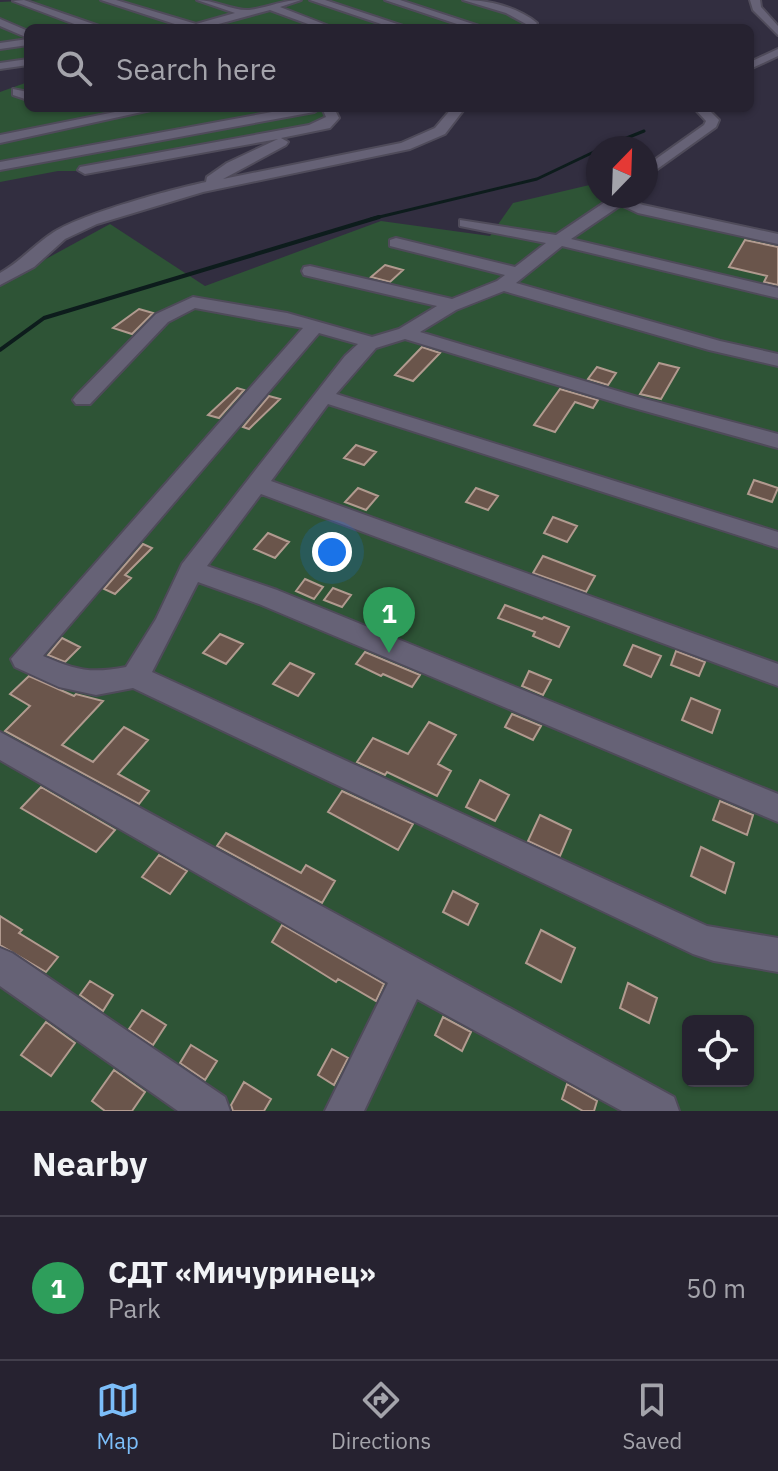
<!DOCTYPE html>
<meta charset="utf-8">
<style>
:root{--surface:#262230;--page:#322f3c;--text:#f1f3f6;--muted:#a4a4ab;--line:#423f4c;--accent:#7cbef9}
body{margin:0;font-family:"IBM Plex Sans",sans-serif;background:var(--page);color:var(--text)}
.controls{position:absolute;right:24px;bottom:24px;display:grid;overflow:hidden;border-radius:12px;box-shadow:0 2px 6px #0004}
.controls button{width:72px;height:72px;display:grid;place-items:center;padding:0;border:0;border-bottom:2px solid var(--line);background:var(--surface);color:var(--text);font:40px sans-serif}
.compass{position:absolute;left:586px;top:136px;width:72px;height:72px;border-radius:50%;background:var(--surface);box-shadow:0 2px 6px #0004;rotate:23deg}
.you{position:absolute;left:332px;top:552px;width:28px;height:28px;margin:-20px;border:6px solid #fff;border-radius:50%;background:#1a73e8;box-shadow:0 0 0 12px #1a73e833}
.badge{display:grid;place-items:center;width:52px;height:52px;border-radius:50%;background:var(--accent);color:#fff;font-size:26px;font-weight:700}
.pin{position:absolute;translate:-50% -66px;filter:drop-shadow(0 2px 4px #0008)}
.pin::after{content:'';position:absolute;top:42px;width:28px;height:24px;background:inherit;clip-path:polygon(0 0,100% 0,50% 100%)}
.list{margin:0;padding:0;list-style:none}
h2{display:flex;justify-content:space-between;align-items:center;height:104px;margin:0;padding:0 32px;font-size:34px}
h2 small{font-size:26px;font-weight:400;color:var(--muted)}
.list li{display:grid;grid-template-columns:52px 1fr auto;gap:24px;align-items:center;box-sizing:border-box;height:144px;padding:0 32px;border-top:2px solid var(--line)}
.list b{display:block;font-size:30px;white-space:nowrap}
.list p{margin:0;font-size:26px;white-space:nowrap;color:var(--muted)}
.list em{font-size:26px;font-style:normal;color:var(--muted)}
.icon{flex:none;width:44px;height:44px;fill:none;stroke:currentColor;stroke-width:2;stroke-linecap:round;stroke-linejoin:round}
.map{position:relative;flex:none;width:778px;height:1111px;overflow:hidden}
.search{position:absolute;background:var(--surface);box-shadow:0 2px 6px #0004;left:24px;right:24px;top:24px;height:88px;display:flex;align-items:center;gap:20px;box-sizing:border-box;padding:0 28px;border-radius:12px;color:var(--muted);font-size:30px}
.sheet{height:248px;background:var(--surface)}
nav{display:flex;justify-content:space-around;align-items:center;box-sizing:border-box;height:112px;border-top:2px solid var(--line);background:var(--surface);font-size:22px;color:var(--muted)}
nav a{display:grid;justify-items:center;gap:4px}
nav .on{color:var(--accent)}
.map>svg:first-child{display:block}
</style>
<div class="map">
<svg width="778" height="1111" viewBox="0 0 778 1111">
<rect width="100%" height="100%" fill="#322e40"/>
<path fill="#2e5436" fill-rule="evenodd" d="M41,0h425l62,19 -2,9h-498v35l-28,8v-69z
M28,82v26h303l-5,18 -240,45h-28l-58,11v-90z
M598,183v13h38l2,13 140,27v875h-778v-827l110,-60 95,62 176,-65 109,15 23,-33zM688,1021h60v60h-60z"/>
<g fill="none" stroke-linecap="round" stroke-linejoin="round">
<path stroke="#0d1c1c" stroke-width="3" d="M602,148l42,-17
M371,219l166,-40 61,-29"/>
<path stroke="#0d1c1c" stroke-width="4" d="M0,350l44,-32 335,-101"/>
</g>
<path fill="#6a554b" stroke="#b19a8f" stroke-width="2" d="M745,240l33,7v38l-14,-3 3,-6 -38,-9z
M385,265l18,5 -13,12 -19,-5z
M139,309l14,4 -21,21 -19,-6z
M422,347l18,6 -27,28 -18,-6z
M659,363l20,5 -18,31 -21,-5z
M597,367l19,6 -8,12 -20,-6z
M237,388l7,2 -25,28 -11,-3z
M560,389l38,11 -5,8 -18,-6 -20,30 -21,-7z
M269,396l11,3 -31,30 -6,-2z
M356,445l20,7 -12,13 -20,-7z
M754,480l24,8 -6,14 -24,-8z
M358,488l20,8 -12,14 -21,-8z
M476,488l22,8 -10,14 -22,-8z
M553,517l24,9 -10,16 -23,-9z
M268,533l21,9 -14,16 -21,-9z
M143,544l9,4 -27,27 6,3 -16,16 -11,-5z
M543,556l52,20 -9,16 -53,-19z
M305,579l18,8 -9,12 -18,-8z
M333,588l18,7 -9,12 -18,-7z
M383,602l23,10 -13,19 -24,-11z
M505,605l37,14 2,-2 25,10 -10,20 -26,-11 2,-4 -37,-14z
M220,634l23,10 -17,20 -23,-11z
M62,638l18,9 -15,15 -17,-7z
M633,645l28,11 -10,21 -27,-12z
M676,651l29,11 -6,14 -28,-11z
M365,652l55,23 -8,12 -29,-13 -2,2 -25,-12z
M290,663l24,11 -16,22 -25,-12z
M529,671l22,9 -8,15 -21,-9z
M29,676l45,20 2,-2 27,7 -41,44 31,17 31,-35 24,13 -30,34 31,17 -10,13 -134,-73 25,-25 -20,-12z
M691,698l29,12 -8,23 -30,-13z
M512,714l29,12 -8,14 -28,-13z
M429,722l27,13 -18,29 13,7 -14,25 -50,-24 -2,3 -28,-13 16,-24 35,16z
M480,780l29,15 -14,26 -29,-14z
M41,787l74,43 -19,22 -75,-44z
M342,791l71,33 -15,26 -70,-38z
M720,801l33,14 -6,20 -34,-15z
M540,815l31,15 -11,26 -32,-15z
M226,833l75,40 5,-8 29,16 -13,22 -105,-57z
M701,847l33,16 -9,30 -34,-17z
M159,855l28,16 -17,23 -28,-17z
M453,891l25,13 -10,21 -25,-13z
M0,916l22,14 -3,3 39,24 -12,15 -46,-27z
M282,925l102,59 -8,17 -38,-22 -2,3 -64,-40z
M541,930l34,18 -14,34 -35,-19z
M90,981l23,14 -10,16 -23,-16z
M628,983l29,15 -8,25 -29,-15z
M142,1010l24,15 -13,20 -24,-16z
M443,1017l28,15 -9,19 -27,-16z
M46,1022l29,21 -24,33 -30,-21z
M191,1045l26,16 -12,19 -25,-17z
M332,1049l16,9 -14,27 -16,-10z
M114,1070l31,22 -13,19h-27l-13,-10z
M244,1082l27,17 -7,12h-31l-2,-6z
M567,1084l30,17 -3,10h-11l-21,-12z"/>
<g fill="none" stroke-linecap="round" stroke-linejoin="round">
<defs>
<path id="minor" d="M24,0l75,26 1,2h-15l-72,-27z
M101,0h15l80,24 39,-11 -38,-13c18,0 36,11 52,10 18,-2 33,-10 52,-10l-21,7 54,21h-15l-49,-18 -66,18h-17z
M310,0h15l84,28h-16z
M385,0h15l85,28h-16z
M463,0c26,0 54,7 74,23l-4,5h-10l3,-4 -20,-11z
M750,0h10l1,7 17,19v9l-25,-25z
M0,19l28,12v7l-28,-12z
M28,39v6l-28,4v-6z
M778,49v7l-28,13v-7z
M28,59v6l-28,4v-6z
M13,89l15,3v8l-15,-5z
M135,108h25l-160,35v-8z
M294,108h26l-6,4 -314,58v-8z
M322,108h12l5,10 -9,10 -49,10 7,4 -2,3 -63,34 178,-36 34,-15 17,-20h13l-20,26 -35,15 -207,43 -106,32 -32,15 -31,28 -34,18v-12c20,-11 35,-29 54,-41 31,-19 115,-42 152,-50l1,-5 20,-14 51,-24 -193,35 -7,-4 2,-3 229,-42 17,-8z
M694,108h13l12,12 -3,7 -70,50v-11l58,-41 2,-4z
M614,196h15l-1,3 15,6 135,29v10l-140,-31 -17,-8 -50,34 207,49v10l-216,-52 -46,37 204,58 58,13v12l-69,-16 -205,-59 -48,19 -36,22 221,66 137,36v14l-151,-42 -222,-67 -29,9 -40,46 442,138v16l-450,-144 -57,77 507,183v22l-517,-192 -54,72 70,24 501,204v28l-519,-218 -61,-22 -46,90 555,254 71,12v34l-64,-11 -21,-7 -560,-266 -37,7 -37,-8 -44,-20 -4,-8 292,-331 -108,-20 -27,14 -78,82h-14l-3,-4 3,-4 80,-82 37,-17 94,16 85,24 27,-8 38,-23 -133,-31 -2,-4 2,-4 6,-1 142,33 45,-18 8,-6 -115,-29v-6l6,-2 119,29 31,-24 -86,-17v-6l96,15zM319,333l39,11 -13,12 -163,208 -26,55 -30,48c-36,7 -50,3 -83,-11z
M0,732l674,365 5,14h-57l-205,-112 -53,112h-39l63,-128 -388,-223z
M0,948l12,5 213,144 5,14h-52l-178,-125z"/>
</defs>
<use href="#minor" stroke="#4f4b5a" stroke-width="4"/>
<use href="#minor" fill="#666276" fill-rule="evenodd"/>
</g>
</svg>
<div class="controls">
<button><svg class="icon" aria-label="locate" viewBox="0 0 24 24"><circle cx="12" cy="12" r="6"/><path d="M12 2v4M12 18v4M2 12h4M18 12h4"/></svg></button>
</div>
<svg class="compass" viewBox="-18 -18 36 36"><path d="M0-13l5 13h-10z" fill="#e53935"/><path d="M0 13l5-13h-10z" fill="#a4a4ab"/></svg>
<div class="you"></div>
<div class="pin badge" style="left:389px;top:653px;background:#2e9e5b">1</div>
<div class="search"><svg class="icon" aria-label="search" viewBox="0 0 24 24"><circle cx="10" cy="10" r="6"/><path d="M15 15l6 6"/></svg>Search here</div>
</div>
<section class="sheet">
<h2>Nearby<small></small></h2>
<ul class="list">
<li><span class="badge" style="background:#2e9e5b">1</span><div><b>СДТ «Мичуринец»</b><p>Park</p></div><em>50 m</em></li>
</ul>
</section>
<nav>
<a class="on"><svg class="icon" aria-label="map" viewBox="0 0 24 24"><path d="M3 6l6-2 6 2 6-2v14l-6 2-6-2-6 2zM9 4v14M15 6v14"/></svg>Map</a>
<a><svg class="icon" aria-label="directions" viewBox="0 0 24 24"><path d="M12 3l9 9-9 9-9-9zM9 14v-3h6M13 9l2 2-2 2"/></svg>Directions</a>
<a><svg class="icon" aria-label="saved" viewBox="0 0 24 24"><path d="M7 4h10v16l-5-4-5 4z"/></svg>Saved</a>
</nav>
